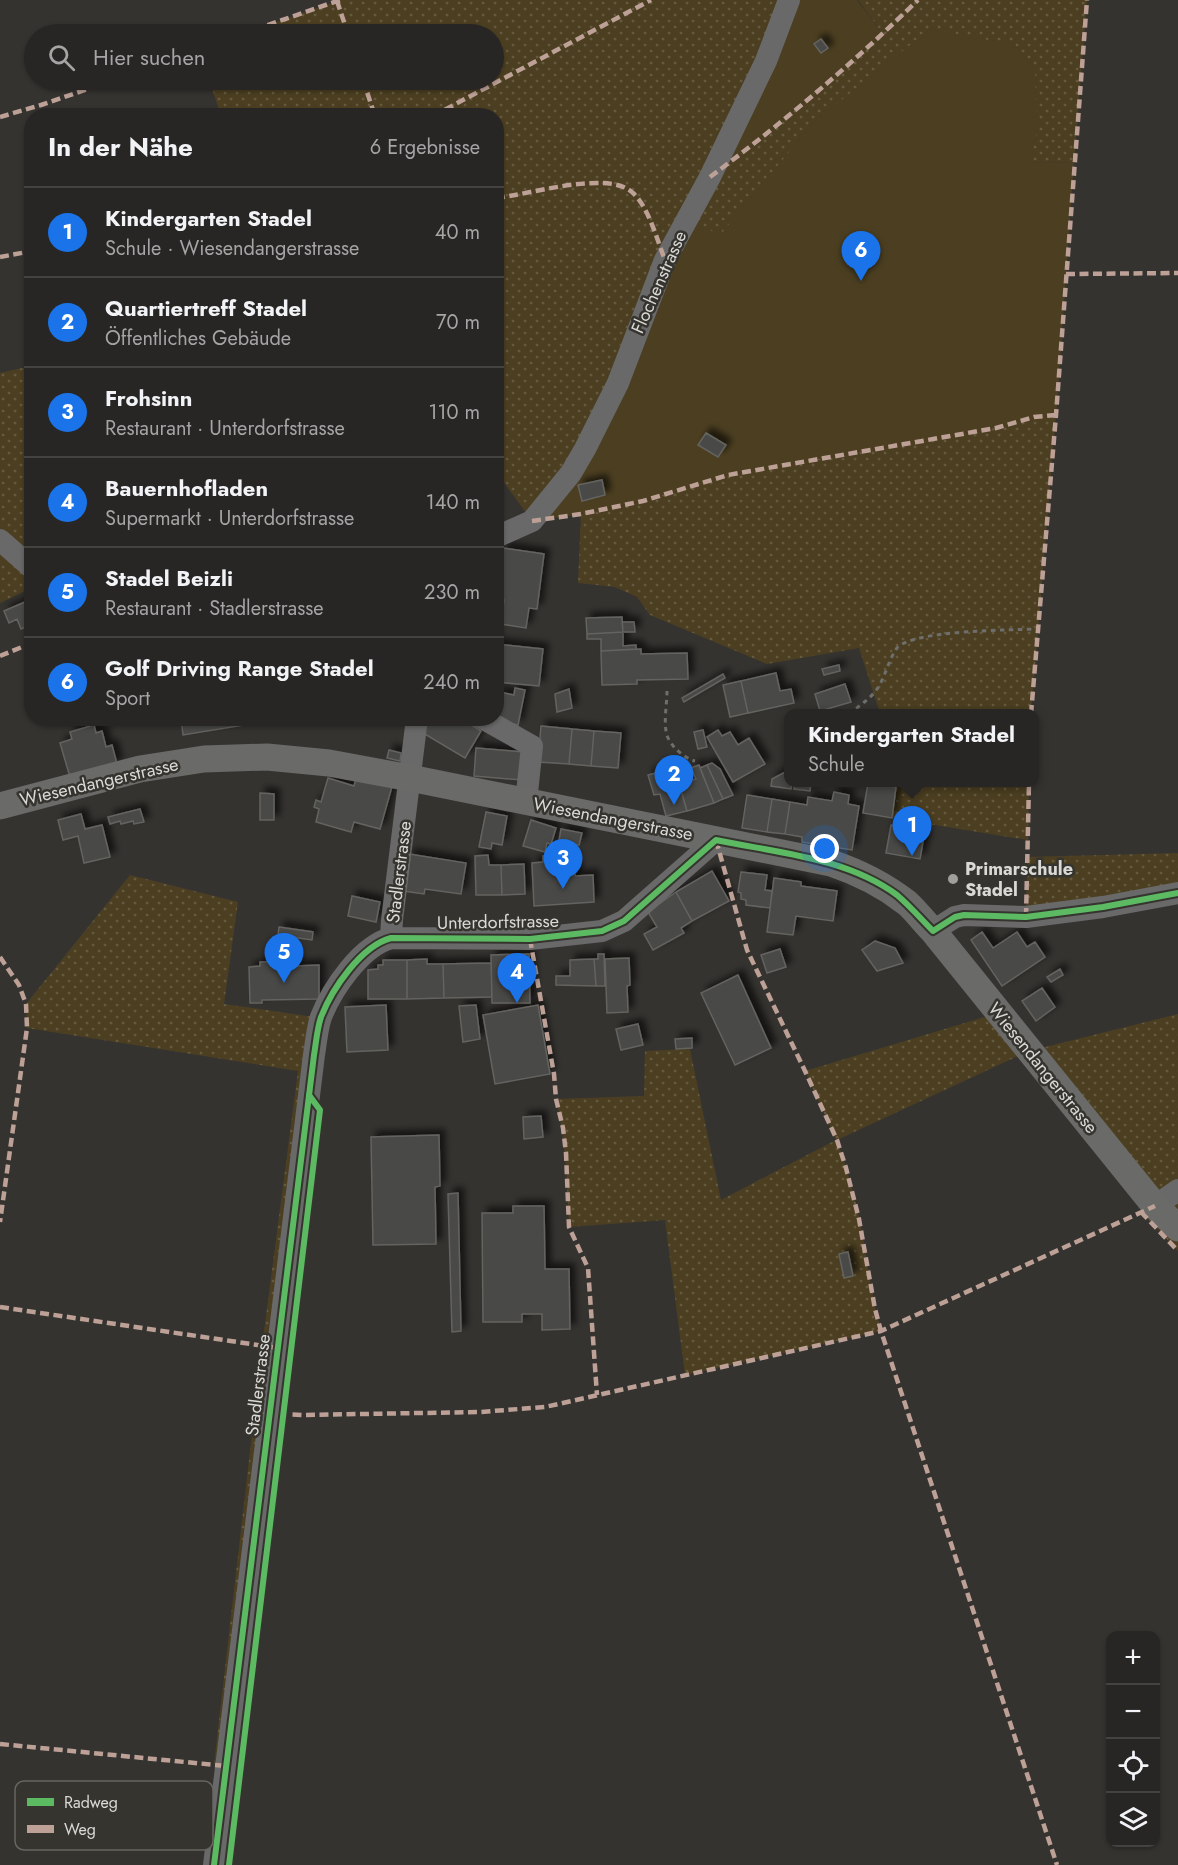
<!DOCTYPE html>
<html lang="de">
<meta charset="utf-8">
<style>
:root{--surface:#282624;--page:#302e2c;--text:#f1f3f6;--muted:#a5a5a6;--line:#444341;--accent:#1a73e8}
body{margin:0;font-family:Jost,sans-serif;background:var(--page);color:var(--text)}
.controls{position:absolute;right:18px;bottom:18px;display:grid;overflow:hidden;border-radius:12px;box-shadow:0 2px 4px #0004}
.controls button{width:54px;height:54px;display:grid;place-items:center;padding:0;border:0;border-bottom:2px solid var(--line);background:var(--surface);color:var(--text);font:30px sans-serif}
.you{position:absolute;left:825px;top:849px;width:21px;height:21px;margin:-15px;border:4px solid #fff;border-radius:50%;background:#1a73e8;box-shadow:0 0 0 9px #1a73e833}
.badge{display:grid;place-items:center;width:39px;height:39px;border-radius:50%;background:var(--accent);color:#fff;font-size:20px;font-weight:700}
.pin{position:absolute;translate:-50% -50px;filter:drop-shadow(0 2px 3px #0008)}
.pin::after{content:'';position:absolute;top:32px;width:21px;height:18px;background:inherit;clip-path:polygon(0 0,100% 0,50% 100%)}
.popup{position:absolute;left:784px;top:709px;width:255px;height:78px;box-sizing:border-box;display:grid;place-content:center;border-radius:12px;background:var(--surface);filter:drop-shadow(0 2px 4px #0005);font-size:20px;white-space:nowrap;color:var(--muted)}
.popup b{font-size:22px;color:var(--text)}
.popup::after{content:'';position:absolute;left:50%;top:100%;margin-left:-12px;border:12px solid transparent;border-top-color:var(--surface)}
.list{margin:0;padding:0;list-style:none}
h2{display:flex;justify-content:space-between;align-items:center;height:78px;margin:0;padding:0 24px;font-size:26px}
h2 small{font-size:20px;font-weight:400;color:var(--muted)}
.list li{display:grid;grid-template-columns:39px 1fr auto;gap:18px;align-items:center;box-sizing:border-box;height:90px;padding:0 24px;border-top:2px solid var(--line)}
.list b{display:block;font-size:22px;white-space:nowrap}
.list p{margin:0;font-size:20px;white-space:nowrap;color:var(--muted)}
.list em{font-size:20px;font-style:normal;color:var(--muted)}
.icon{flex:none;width:33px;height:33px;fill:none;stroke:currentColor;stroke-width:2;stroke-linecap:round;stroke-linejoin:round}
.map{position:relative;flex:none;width:1178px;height:1865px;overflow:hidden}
.search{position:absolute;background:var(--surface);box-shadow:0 2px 4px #0004;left:24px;top:24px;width:480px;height:66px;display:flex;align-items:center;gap:15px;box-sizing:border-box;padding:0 21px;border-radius:33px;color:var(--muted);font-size:22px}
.panel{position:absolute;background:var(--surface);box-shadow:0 2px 4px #0004;left:24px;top:108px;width:480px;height:618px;border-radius:24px}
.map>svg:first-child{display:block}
</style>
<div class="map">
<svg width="1178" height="1865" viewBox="0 0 1178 1865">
<defs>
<pattern id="grass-dots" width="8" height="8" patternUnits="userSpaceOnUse" patternTransform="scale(1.5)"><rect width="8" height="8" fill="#4c3f21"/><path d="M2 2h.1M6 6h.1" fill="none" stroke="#655a40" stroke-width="1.8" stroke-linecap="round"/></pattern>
<filter id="shadow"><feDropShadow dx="5.5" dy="-5.5" stdDeviation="3" flood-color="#0009"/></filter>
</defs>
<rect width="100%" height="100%" fill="#353330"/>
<path fill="url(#grass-dots)" d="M340,0h449l-77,176 39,-30 132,-112 -25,-34h229l-13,163 -44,-1 35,127 -9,126 -25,298h-151l-21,-65 -92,16 -117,-49 -13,-18 -22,-10 -37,-4 3,-69 53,-11 -3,-11 -99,29 -35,-48 -1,-357 -275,-1 -12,-35h285v-46h-252z
M31,366v222l-31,15v-230z
M897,783h132l-1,57 -136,-22z
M1178,853v40l-152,24 1,-60z
M130,875l108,27 -14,102 97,14 -12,77 11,15 -91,755h-15l12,-99 -12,-2 48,-417 36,-276 -271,-43 -1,-24z
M998,1013l31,38 149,-37v237l-32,-34 8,-11 -125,-155 -192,89c9,26 17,53 23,81 7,36 11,74 21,110l-196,44 -20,-155 -96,7c-2,-44 -3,-86 -13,-128l88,-3 1,-45 45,-2 31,151 115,-60 -31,-69z"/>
<path fill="#4c3f21" d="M789,0h68l26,34 -132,112 -41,31z
M930,29l85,16 20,25 2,60 -7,32 44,1 -18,252 -22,2 -38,11 -268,47 -85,26 -62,13 -49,7 39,-48 116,-254 33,16 94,-113z"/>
<path fill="#494846" stroke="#646360" stroke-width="1.5" filter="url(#shadow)" d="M821,39l7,9 -7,5 -7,-9z
M706,433l20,12 -8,12 -20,-12z
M602,480l3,15 -23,6 -4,-16z
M503,548l41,6 -7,55 -8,-1 -3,20 -25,-4 3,-24 -8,-1v-2z
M32,599v25l-11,5 -4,-10 -8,4 -5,-12z
M622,617l1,15 -36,2 -1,-16z
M622,622h12l1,10h-12z
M623,632v14l13,-1v4l-35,2v-12h-14v-5z
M496,644l47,5 -4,37 -43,-4z
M641,649v5l46,-1 1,26 -51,1v4l-35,1 -1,-34z
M839,665l1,6 -16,4 -2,-6z
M776,673l4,18 11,-2 3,14 -46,10 -7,-32z
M723,674l2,4 -41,24 -2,-4z
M741,681l7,32 -18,4 -7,-32z
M845,684l6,18 -31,9 -5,-17z
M515,688l10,2 -7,35 -24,-5 2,-2v-13l3,-13 15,3z
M569,689l3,19 -15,4 -2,-18z
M181,718h86l1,3 -85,14z
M431,718h29l21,13 -16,27 -42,-25z
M94,725l2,8 6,-2 4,16 6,-2 5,19 -47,13 -10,-34 12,-4 -2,-7z
M541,726l31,3 -3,35 -31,-2z
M572,729l22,2 -3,35 -22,-2z
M703,730l4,17 -9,2 -4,-17z
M718,730l4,6 8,-4 8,13 11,-7 16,26 -32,18 -26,-45z
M594,731l27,2 -3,35 -27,-2z
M476,748l48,4 -2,28 -48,-4z
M389,750l12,3 -1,8 -13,-3z
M712,763l8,6 13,26 -10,4 -16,-34z
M699,765l15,38 -27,8 -8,-27 17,-5 -5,-11z
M707,765l16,34 -9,4 -14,-35z
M675,768l12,43 -21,5 -6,-22 -6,1 -6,-20z
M789,770v12h3l-1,7 -20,-3 1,-7z
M328,778l26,8 2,-7 37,4 -13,46 -26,-7 -3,10 -35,-10 3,-13 -5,-2 2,-7 5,2z
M795,782h16l-1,9 -16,-2z
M868,783l28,4 -4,31 -29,-5z
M834,792l15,3 -1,9 11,2 -7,44 -50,-8v-5l-17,-3 5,-32 17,3 1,-8 24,4z
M260,793l14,1v26h-14z
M747,795l25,4 -5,33 -25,-4z
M772,799l18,3 -5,32 -18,-2z
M140,809l4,13 -10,2 -1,-3 -12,3 -1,-3 -10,3 -2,-7z
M486,812l21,4 -5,29 -10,-2 -1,6 -12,-2z
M81,814l4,15 17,-4 8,32 -26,6 -6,-27 -15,4 -5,-20z
M531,820l25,8 -5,16 -4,-1 -2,9 -22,-6z
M891,825l11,2 -1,5 23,4 -4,23 -34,-6z
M561,829l21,4 -3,12 -20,-4z
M552,847h7l1,8 8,-1v15l7,-1v8l18,-1 1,27 -60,4 -2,-43 11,-1v-6l9,-1z
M409,854l57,9 -5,31 -36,-5 -1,5 -20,-3z
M488,855l1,10h12l1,30h-26l-1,-39z
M524,864l1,30 -23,1 -1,-30z
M712,871l17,30 -37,20 -16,-29z
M741,872l26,3 -2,15 7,1 -2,17 -24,-3v-5l-5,-1v-6l-3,-1z
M774,878l27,4v4l36,5 -4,30 -37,-5 -3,19 -26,-3z
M676,892l16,29 -11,7 3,5 -31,17 -9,-16 13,-7 -9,-15z
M352,896l28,6 -4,20 -28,-6z
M279,927l34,5 -1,8 -34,-5z
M982,932l11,16 24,-16 10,15 8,-5 10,15 -43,29 -31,-46z
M875,941l20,7 8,15 -26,8 -15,-21z
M780,949l6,18 -19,6 -6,-18z
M529,954l1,49h-38l-1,-48z
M598,954h6l1,32h-9l-2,-27h4z
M629,958l1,27 -3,1 1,26 -21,1 -2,-54z
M427,959v5h16l1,34 -37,1v-39z
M594,959l2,27 -40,-1v-9h14v-16z
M383,960h24v39h-39v-29l10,-1v-4h5z
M295,961v5l24,-1v34l-57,1v3h-12l-1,-36 11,-1v-4z
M491,963l1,34 -48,1 -1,-34z
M1060,969l3,6 -12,7 -4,-5z
M738,975l33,73 -36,17 -34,-72z
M1042,988l13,19 -19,14 -14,-20z
M386,1005l2,45 -41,2 -2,-45z
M476,1005l4,34 -17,3 -4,-36z
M538,1005l12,69 -55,10 -12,-69z
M638,1024l5,21 -22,5 -5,-21z
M692,1038v10l-16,1 -1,-10z
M541,1116l2,21 -19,2 -1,-22z
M439,1135l1,51 -5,1 1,57 -63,1 -2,-108z
M458,1193l3,138 -9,1 -4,-138z
M513,1206h31l1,63h24l1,60 -28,1v-16h-20v8h-39l-1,-109h31z
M848,1252l5,24 -9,2 -5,-24z"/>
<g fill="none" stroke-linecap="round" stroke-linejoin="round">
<path stroke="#6e6e6d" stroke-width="3" stroke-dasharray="4.5 4.5" stroke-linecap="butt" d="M667,691c0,12 -3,27 -1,40 1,12 17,27 29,30
M849,714c11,-9 23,-16 30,-28 7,-12 10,-27 18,-38 15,-18 115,-18 141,-19"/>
<path stroke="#69696a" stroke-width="22" d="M496,537l36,-16 39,-48 14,-24 33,-66 47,-123 45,-83 56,-116 23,-61
M0,540l32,28
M482,718l50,28 -6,56
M933,931l22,-14 9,-2 62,2 77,-10 75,-14
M391,938l1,-18 25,-202
M1155,1206l23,-16
M214,1865l100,-810c2,-12 3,-26 7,-38 11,-28 40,-71 70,-79l139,1 72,-8 22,-10 92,-81"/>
<path stroke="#6a6a69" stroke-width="27" d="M0,806l140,-37 64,-10 63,-2 62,6 81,15 421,85c27,9 53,22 76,40 9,8 17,19 26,28l222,275 23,22"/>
<path stroke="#bda197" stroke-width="4.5" stroke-dasharray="9 4.5" stroke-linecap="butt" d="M337,1l11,33
M242,34l98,-34
M363,80l12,36
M433,116l218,-116
M0,117l41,-12 73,-25
M710,177c73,-54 143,-114 208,-177
M496,198c32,-3 113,-29 137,-5 16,15 24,47 32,67
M0,257l32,-6
M1066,274l112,-1
M532,521l49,-7 62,-13 85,-26 268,-47 38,-11 22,-2
M0,656l32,-13
M1031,714l25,-299 31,-415
M716,840l31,110 58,121 32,69 9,28 13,51 16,90 6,22 176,534
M1026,917l3,-135
M530,939l24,135 2,25 7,29 3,25 3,74 19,41 9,127
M0,957l19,28 7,19 1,24 -27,194
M1141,1212l37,39
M0,1307l278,41
M279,1414l24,1 177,-3 65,-5 336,-76 274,-125
M0,1744l226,22"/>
<defs>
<path id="cycleway" d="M214,1865l100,-810c2,-12 3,-26 7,-38 11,-28 40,-71 70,-79l139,1 72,-8 22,-10 92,-81c61,13 129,17 181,55 13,11 24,24 36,36l22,-14 9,-2 62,2 77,-10 75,-14
M229,1865l91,-755 -11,-15"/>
</defs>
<use href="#cycleway" stroke="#36342f" stroke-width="10"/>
<use href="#cycleway" stroke="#5cba63" stroke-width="6"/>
</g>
<circle fill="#a09f9c" stroke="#36342f" stroke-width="2" cx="953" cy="879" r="6"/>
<g text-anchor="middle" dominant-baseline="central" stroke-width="5" stroke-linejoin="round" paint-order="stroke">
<g font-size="18" fill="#dad9d6" stroke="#36342f">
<text transform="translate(659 282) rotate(-66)">Flochenstrasse</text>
<text transform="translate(99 782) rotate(-13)">Wiesendangerstrasse</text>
<text transform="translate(613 819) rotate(11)">Wiesendangerstrasse</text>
<text transform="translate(399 872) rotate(-83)">Stadlerstrasse</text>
<text transform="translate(498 922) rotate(-1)">Unterdorfstrasse</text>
<text transform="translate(1043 1068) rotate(51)">Wiesendangerstrasse</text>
<text transform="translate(258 1385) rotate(-83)">Stadlerstrasse</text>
</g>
<g font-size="18" font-weight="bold" fill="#dad9d6" stroke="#36342f" text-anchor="start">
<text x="965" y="869">Primarschule<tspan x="965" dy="21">Stadel</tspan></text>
</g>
</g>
<rect x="15" y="1781" width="198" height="69" rx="9" fill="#36342f" stroke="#676661" stroke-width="1.5"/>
<rect x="27" y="1798" width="27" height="8" fill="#5cba63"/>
<rect x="27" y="1825" width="27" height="8" fill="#bda197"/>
<g font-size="16" fill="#dad9d6">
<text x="64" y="1808">Radweg</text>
<text x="64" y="1835">Weg</text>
</g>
</svg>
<div class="controls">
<button>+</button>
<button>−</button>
<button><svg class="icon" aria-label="locate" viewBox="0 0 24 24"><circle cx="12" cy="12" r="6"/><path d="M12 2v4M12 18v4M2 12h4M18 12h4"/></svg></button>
<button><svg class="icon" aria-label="layers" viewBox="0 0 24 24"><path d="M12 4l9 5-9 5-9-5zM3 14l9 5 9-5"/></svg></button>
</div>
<div class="you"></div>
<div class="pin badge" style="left:912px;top:856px">1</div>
<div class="popup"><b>Kindergarten Stadel</b>Schule</div>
<div class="pin badge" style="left:674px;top:805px">2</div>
<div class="pin badge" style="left:563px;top:889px">3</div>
<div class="pin badge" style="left:517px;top:1003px">4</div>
<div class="pin badge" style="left:284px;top:983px">5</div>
<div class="pin badge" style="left:861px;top:281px">6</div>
<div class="search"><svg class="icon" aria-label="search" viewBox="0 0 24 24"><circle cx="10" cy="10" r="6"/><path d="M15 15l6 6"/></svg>Hier suchen</div>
<section class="panel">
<h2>In der Nähe<small>6 Ergebnisse</small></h2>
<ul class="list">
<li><span class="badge">1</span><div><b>Kindergarten Stadel</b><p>Schule · Wiesendangerstrasse</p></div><em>40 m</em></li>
<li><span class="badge">2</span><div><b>Quartiertreff Stadel</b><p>Öffentliches Gebäude</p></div><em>70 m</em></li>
<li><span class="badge">3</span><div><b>Frohsinn</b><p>Restaurant · Unterdorfstrasse</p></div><em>110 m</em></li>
<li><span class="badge">4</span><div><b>Bauernhofladen</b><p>Supermarkt · Unterdorfstrasse</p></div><em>140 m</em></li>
<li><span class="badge">5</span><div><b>Stadel Beizli</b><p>Restaurant · Stadlerstrasse</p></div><em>230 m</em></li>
<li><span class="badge">6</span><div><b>Golf Driving Range Stadel</b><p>Sport</p></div><em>240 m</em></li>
</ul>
</section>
</div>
